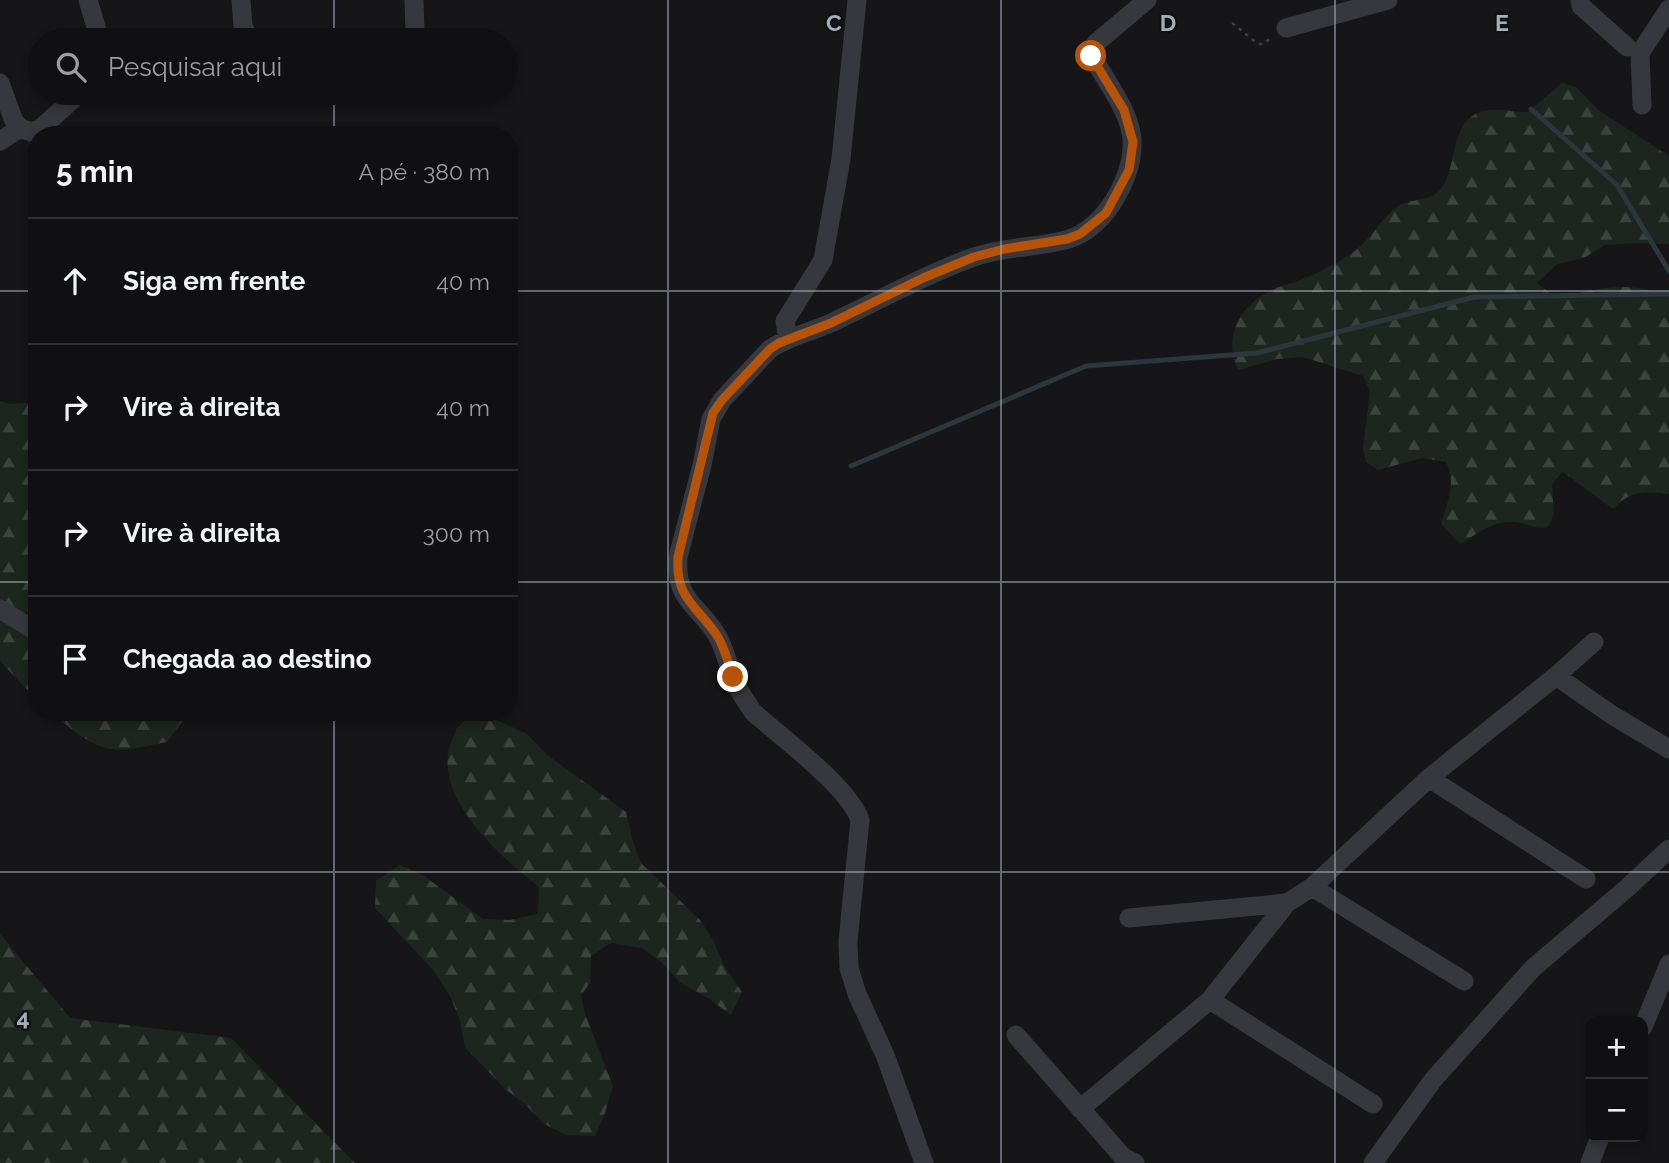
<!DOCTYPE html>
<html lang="pt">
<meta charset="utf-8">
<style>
:root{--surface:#101012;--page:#1e1e20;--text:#f1f3f6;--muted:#9c9d9f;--line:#303032}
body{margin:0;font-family:Raleway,sans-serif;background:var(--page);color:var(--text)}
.controls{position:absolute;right:21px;bottom:21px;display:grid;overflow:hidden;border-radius:14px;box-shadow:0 4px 10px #0003}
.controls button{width:63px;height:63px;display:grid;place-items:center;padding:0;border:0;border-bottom:2px solid var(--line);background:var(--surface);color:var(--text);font:35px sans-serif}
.stop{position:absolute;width:21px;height:21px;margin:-16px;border:5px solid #b45309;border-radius:50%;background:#fff}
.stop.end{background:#b45309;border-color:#fff;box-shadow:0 2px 7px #0008}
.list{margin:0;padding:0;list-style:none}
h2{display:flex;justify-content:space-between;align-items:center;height:91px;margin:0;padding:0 28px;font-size:30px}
h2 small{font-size:23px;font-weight:400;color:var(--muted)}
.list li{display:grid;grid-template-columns:46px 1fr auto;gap:21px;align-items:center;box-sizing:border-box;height:126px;padding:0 28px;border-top:2px solid var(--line)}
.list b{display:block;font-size:26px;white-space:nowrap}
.list em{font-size:23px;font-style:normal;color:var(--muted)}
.icon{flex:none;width:38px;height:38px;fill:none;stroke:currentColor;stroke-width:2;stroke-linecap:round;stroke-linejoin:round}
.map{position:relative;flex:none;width:1669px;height:1163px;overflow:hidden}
.search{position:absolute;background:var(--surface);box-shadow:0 4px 10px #0003;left:28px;top:28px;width:490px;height:77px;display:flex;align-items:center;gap:18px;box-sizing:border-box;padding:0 24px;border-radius:38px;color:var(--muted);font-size:26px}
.panel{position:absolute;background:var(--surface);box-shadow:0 4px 10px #0003;left:28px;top:126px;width:490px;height:595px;border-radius:28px}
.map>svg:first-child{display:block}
</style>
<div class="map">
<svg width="1669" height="1163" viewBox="0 0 1669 1163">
<defs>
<pattern id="forest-firs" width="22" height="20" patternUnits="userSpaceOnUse" patternTransform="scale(1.75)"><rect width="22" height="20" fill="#1d261e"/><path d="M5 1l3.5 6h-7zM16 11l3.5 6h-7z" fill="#3b433d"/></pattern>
</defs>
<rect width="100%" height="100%" fill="#161618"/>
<path fill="url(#forest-firs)" d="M1562,83l14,4 22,23 71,46v88l-33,-1 -31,2 -21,13 -27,6 -20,19 19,15c41,-9 73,-19 113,-1v197c-23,-3 -39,-4 -56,15l-50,-37 -11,12 2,30 -6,13c-11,3 -17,-2 -27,-4 -24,-6 -41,9 -61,21l-19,-20c6,-21 16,-41 5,-62l-24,-4 -44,12 -12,-8 -3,-14 7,-57 -7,-15 -60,-19 -26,2 -39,11c-16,-33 3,-67 36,-81 12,-5 24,-7 36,-13 15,-7 33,-16 46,-26 15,-12 25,-31 41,-43 9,-7 25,-6 35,-11 30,-14 12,-78 53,-85 13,-3 29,1 43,1z
M0,401l9,3 28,-2v298l-37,-39z
M50,712h139l-22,30c-18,3 -37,9 -55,7 -20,-1 -46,-25 -62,-37z
M479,712l48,22 20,21 79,57 6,27 9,24 59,57 13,20 10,24 19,28 -11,23 -23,-17 -27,-15 -20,-21 -19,-14 -31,-5 -20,13 -1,27 -9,12 4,19 28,72 -8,27 -10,23 -28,-1 -23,-11 -20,-21 -19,-14 -40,-42 -5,-27 -10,-24 -16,-25 -59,-63 1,-27 24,-16 24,11 59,43 27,1 28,-6 1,-27c-39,-31 -112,-94 -86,-149 2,-5 4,-11 8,-14 5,-5 13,-8 18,-12z
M0,934l70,84 161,20 124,125h-355z"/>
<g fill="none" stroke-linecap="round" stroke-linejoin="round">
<path stroke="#2b363d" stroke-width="5" d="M1531,109l86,76 52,86
M851,466l235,-100 171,-13 217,-56 195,-3"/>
<path stroke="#3c3f44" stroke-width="2.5" stroke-dasharray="3.5 5" stroke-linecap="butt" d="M1232,23l26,21h4l10,-6"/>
<path stroke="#36383d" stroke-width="19" d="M88,0l12,40
M241,0l2,26 7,14
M1580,0l1,6 46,41
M1286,28l102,-28
M412,40l3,-9 -1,-31
M0,83l14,38 6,7
M1642,105l-2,-52 29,-44
M20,128l11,4 9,-3 40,-36
M0,141l20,-13
M788,339l-3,-18 38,-61 18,-101 16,-159
M0,609l37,23
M1556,676l56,39 57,34
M1429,778l157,101
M1312,887l152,94
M1129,918l158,-15
M1210,1000l163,104
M1643,1027l26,-63
M1016,1035l107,122 12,6
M1080,1109l130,-109 77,-97 25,-16 117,-109 127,-102 38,-34
M924,1163l-39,-108 -28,-61 -8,-26 -1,-27 12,-121c-11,-33 -79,-83 -107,-108 -7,-11 -15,-21 -19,-33 -6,-14 -9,-29 -16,-42 -19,-33 -43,-34 -40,-80l24,-92 9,-46 11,-19 48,-51c19,-13 42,-17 63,-27 47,-22 93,-48 141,-65 31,-11 64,-9 95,-18 21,-7 36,-23 47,-42 35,-62 7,-87 -24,-141l4,-13 51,-43
M1373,1163l60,-83 100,-112 93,-79 43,-40
M1590,1163l10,-26"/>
</g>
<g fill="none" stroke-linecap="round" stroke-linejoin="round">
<path stroke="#b45309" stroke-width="9" d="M733,677c-5,-14 -8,-30 -17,-43 -20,-29 -41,-36 -38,-77l35,-144 9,-13 48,-51 9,-6 52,-20 92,-45 51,-21 30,-8 63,-10 13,-5 26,-21 23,-43 4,-28 -9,-32 -33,-54"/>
</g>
<path fill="none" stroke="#a7adb9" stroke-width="2" stroke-opacity="0.55" d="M334,0v40M668,0v1163M1001,0v1163M1335,0v1163M334,93v42M0,291h37M509,291h1160M0,582h37M509,582h1160M334,712v451M0,872h1669"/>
<g font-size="23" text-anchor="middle" font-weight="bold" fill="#a7adb9" stroke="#111113" stroke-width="5" stroke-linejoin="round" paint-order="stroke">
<text x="834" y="31">C</text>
<text x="1168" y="31">D</text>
<text x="1502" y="31">E</text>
<text x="23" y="1026">4</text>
</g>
</svg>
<div class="controls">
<button>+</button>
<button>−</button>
</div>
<div class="stop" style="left:1091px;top:56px"></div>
<div class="stop end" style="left:733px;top:677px"></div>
<div class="search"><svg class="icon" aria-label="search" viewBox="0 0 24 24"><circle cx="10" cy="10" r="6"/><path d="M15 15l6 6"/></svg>Pesquisar aqui</div>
<section class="panel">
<h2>5 min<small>A pé · 380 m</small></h2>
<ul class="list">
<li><svg class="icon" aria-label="ahead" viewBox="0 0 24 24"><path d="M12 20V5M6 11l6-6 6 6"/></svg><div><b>Siga em frente</b></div><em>40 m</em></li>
<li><svg class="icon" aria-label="right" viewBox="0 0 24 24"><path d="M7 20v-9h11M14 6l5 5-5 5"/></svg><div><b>Vire à direita</b></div><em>40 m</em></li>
<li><svg class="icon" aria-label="right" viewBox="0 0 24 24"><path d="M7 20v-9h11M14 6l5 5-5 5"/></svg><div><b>Vire à direita</b></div><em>300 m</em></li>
<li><svg class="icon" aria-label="arrive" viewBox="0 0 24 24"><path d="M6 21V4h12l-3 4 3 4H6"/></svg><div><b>Chegada ao destino</b></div></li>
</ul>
</section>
</div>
